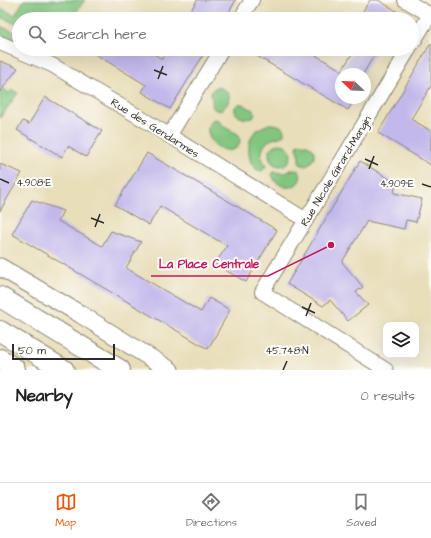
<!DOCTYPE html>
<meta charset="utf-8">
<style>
:root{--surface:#fff;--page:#f2f2f2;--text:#222;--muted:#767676;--line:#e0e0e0;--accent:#ea580c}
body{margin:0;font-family:"Architects Daughter",sans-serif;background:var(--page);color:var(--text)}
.controls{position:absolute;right:12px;bottom:12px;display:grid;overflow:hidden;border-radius:8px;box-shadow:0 4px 16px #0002}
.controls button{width:36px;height:36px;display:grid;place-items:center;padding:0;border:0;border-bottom:1px solid var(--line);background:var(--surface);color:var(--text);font:20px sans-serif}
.compass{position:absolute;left:335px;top:68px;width:36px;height:36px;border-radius:50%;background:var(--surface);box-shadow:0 4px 16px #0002;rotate:293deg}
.scale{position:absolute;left:12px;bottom:10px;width:103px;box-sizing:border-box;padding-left:4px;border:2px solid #2b2b2b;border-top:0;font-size:11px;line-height:14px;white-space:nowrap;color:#2b2b2b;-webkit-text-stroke:3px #fdfcf7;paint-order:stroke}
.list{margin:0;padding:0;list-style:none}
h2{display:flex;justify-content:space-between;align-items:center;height:52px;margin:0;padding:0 16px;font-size:17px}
h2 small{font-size:13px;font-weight:400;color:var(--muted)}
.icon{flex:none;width:22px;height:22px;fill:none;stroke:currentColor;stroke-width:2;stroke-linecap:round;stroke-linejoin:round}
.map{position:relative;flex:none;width:431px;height:370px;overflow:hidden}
.search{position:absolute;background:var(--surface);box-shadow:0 4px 16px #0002;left:12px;right:12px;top:12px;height:44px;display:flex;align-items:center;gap:10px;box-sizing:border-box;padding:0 14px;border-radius:22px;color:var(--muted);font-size:15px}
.sheet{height:112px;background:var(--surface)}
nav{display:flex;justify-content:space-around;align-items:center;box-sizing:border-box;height:56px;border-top:1px solid var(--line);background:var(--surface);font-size:11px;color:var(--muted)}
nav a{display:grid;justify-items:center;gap:2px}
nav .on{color:var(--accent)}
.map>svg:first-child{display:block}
</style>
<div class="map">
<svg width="431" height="370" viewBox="0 0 431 370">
<rect width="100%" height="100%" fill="#fdfcf7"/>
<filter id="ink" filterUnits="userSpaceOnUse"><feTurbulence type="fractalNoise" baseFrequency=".025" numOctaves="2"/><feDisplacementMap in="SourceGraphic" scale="8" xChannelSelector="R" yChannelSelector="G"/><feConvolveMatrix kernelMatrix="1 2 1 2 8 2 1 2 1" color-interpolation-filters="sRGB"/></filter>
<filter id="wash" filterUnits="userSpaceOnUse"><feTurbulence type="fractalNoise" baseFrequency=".012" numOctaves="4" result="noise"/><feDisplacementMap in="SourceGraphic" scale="16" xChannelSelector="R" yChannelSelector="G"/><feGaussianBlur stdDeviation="0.9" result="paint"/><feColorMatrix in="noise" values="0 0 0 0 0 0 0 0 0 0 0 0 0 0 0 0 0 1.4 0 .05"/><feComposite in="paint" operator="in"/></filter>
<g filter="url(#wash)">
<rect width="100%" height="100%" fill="#e8deba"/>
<path fill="#81c57f" stroke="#567855" d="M24,0h61l-14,19h-52v6l-19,-8v-9l15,7z
M0,26l19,8v10l-19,-8z
M0,86l9,7 3,-3 6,3 -18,25z
M216,87c17,2 17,17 3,24l-5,-2 -2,-3c2,-8 -6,-12 4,-19z
M238,104h5l11,7 1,3 -2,4c-8,2 -20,-1 -18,-11z
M214,119l4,1 8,8 12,6c10,21 -25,23 -30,-2 -1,-6 1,-10 6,-13z
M269,124c8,0 16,1 15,11 -9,5 -16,2 -21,13 -1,3 -2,7 -1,10 1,3 3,5 4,8l-4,5c-15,-1 -16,-27 -9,-37 4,-5 11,-8 16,-10z
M269 155a11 11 0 1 1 22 0a11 11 0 1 1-22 0Z
M298,144c16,-2 23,13 8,22l-6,-2 -1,-3v-7l-2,-6z
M293,169c17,2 3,27 -14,15 -4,-2 -6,-6 -7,-10l2,-2 12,1z"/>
<g id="blocks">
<path fill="#c2b8eb" d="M197,0h39l-11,19h-39z
M370,0h8l32,19h-52z
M431,43v43l-20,33 20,12v34l-53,-32z
M87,49h59l16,10 6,-10h39l-37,60 -28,-17 4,-7z
M245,49h60l36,21v2l14,-23h23l-15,25h-22v24h14l-7,12z
M0,61l18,7 -18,24z
M45,97l57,34 -16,26 -18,-11 -6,11 -45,-27 6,-9 6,3z
M147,153l130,77 -31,52 -31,-18 12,-18 -67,-40 -11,19 -34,-20z
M360,161l36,22 -2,10 28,6 -6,23 -10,-2 -2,9 -37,-8 -25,41 21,25 -7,5 12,13 -20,16 -18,-21 -7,6 -36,-22z
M0,164l22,9 -22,38z
M32,200l31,11 -5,10 44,25 9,-15 30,11 -15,26 75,44 8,-14 21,12 -22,39 -196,-115z"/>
</g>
</g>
<g filter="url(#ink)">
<use href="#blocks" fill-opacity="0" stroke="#8a8472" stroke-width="1"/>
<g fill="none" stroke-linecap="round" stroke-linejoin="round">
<defs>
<path id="minor" d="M405,0l25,15
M240,19l12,-19
M0,43l52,22 89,53 165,102
M412,44l19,-31
M169,136l53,-87
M386,370l-124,-78 44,-72 103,-171"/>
<path id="major" d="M0,267l80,47 90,56"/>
<path id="highway" d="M0,297l120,73
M0,331l64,39
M0,359l15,10"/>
</defs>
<use href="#minor" stroke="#8a8472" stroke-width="16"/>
<use href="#major" stroke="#8a8472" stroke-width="19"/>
<use href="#highway" stroke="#8a8472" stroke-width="22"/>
<use href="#minor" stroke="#fff" stroke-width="14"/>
<use href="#major" stroke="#fff" stroke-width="17"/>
<use href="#highway" stroke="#fff" stroke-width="20"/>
</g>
</g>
<path fill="none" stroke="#2b2b2b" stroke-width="1.5" d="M154,70l13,5M158,79l5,-13M365,159l13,6M369,169l5,-13M0,179l9,4M422,184l9,3M91,218l13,5M95,227l5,-13M302,307l13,6M306,316l5,-13M283,370l4,-9"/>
<g text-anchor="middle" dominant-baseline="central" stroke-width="4" stroke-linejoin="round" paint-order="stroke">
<g font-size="11" fill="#2b2b2b" stroke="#fdfcf7">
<text transform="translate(155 128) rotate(32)">Rue des Gendarmes</text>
<text transform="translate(336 171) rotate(-59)">Rue Nicole Girard-Mangin</text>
</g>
</g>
<g font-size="10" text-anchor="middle" fill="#2b2b2b" stroke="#fdfcf7" stroke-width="4" stroke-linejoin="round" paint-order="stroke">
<text x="34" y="186">4.908°E</text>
<text x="397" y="187">4.909°E</text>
<text x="287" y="354">45.748°N</text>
</g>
<path fill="none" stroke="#c2185b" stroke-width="1.5" d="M331 245L268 276H151"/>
<circle fill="#c2185b" stroke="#fdfcf7" stroke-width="1.5" cx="331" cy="245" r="4"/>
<g font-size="12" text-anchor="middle" font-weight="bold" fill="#c2185b" stroke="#fdfcf7" stroke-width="4" stroke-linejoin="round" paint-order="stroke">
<text x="209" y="268">La Place Centrale</text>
</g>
</svg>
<div class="controls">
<button><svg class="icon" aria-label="layers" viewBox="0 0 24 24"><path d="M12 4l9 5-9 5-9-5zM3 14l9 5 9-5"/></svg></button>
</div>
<svg class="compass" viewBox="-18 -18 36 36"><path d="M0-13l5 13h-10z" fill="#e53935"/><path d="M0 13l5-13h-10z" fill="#767676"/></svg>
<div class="scale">50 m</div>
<div class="search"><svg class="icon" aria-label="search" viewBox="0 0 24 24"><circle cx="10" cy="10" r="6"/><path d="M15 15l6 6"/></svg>Search here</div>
</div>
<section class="sheet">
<h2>Nearby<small>0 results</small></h2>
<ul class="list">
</ul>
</section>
<nav>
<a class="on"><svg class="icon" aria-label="map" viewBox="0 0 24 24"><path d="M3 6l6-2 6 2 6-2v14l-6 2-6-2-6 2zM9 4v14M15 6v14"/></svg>Map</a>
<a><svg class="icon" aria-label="directions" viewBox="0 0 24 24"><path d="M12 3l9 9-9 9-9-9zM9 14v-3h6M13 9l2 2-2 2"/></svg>Directions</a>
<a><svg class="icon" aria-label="saved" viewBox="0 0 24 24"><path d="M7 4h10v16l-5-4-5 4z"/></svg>Saved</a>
</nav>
